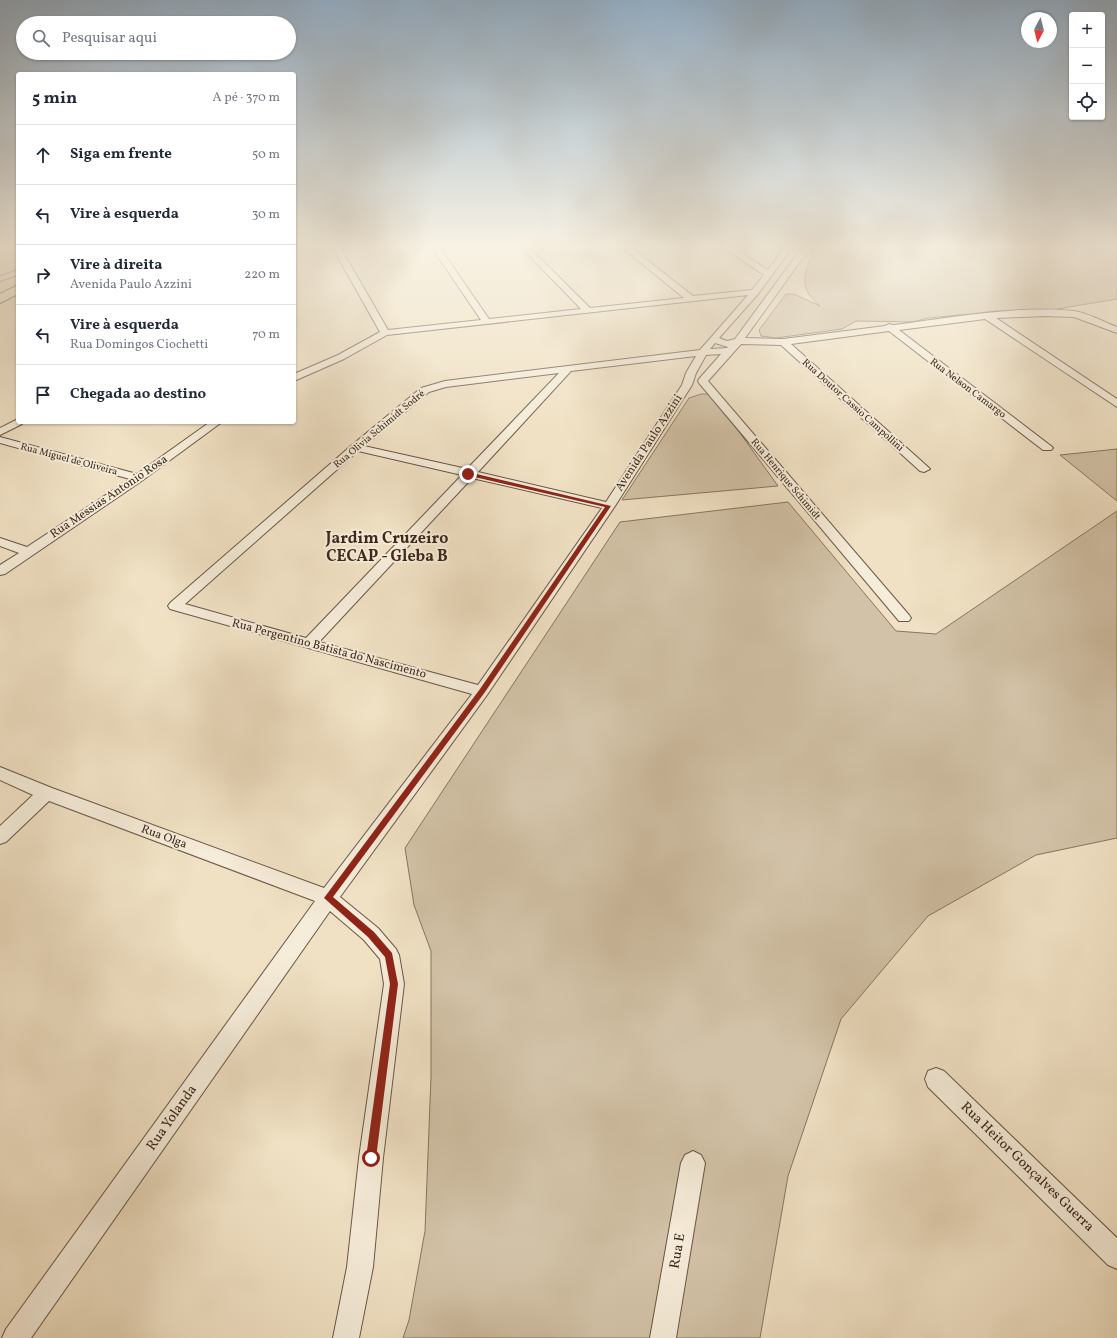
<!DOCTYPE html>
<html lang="pt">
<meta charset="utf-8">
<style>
:root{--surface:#fff;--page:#f2f2f3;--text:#1f2937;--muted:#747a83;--line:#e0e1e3}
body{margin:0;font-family:Vollkorn,serif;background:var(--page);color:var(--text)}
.controls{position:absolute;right:12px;top:12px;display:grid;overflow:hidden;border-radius:4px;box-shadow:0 1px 3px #0004}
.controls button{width:36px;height:36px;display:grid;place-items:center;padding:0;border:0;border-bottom:1px solid var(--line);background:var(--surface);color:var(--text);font:20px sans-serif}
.compass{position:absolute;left:1021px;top:12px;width:36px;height:36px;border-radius:50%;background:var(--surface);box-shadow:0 1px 3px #0004;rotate:187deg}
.stop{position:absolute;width:12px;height:12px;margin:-9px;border:3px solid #8f2418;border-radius:50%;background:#fff}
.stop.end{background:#8f2418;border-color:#fff;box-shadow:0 1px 4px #0008}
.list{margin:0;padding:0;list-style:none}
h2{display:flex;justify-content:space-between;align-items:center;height:52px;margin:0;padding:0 16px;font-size:17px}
h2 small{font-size:13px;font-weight:400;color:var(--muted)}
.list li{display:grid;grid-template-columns:26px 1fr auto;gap:12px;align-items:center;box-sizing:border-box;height:60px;padding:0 16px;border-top:1px solid var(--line)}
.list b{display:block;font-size:15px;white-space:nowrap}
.list p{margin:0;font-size:13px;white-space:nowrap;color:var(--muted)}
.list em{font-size:13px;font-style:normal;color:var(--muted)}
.icon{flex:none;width:22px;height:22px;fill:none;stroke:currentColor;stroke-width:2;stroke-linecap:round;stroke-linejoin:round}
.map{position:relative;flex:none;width:1117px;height:1338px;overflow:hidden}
.search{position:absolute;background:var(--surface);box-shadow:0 1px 3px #0004;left:16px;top:16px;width:280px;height:44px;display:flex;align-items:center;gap:10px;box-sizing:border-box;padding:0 14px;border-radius:22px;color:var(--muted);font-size:15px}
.panel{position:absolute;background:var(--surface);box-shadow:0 1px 3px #0004;left:16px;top:72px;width:280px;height:352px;border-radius:4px}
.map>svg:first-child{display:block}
</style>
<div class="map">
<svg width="1117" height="1338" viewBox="0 0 1117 1338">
<rect width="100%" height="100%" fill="#f0e1c4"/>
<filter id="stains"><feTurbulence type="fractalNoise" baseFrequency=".005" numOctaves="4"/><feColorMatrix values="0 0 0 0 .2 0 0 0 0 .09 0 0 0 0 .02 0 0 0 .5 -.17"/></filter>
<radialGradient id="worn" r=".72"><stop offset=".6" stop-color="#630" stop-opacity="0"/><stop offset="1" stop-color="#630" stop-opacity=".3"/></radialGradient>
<path fill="#d2c2a7" stroke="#887562" d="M810,245h307v54l-96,16h-62l-31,3 -15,4 -57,-1 -14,8 -66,9 -15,-2 -2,-6 27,-36h8l26,12c-22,-18 -16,-31 -7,-55z
M701,394h11l66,92 -156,14 67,-102z
M1117,449v52l-57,-46z
M788,502l108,129 40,3 181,-123v327l-81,17 -108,61 -87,103 -53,157 -28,162h-357l6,-18 16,-89 6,-154v-126l-17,-46 -9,-57 215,-326z"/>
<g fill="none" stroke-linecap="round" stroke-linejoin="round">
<defs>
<path id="minor" d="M331,245h8l49,85 93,-10 -51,-75h8l51,74 92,-10 -62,-64h8l63,63 94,-10 -65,-53h9l65,51 59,-6 12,-15 -44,-30h9l39,25 18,-25h8l-36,49 -39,44 8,3 8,-2 69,-94h8l-67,93 38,1 102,-13 4,-2 4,1c56,-7 125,-20 181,-14 14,2 30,11 43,16v6l-43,-16 -30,-1 -48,2 121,81v8l-132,-88 -86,11 152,116 2,2 -2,2h-8l-154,-119 -98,13 137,123 2,2 -6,3 -4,-1 -139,-126 -40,-1 -33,37 201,234 2,3 -2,3h-10l-200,-238 -1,-2 1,-2 22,-25 -15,1 -10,18 -4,12 -77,121 -128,189 -147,202 38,31 18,21 3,6 5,29 -21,174 -10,109 -14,71h-26l14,-71 12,-109 25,-174 -4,-25 -16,-19 -34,-29 -299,427h-29l4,-9 309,-428 -266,-100 -43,41 -6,2v-18l33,-31 -33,-15v-13l52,21 272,100 148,-194 -302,-85 -2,-3 2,-3 182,-158 69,-57 24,-7 255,-31 48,-55 -361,40 -43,24 -50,22v-7l44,-19 42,-23zM715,343l13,4 -1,1 -17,1zM696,356l-10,17 -4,12 -76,117 -128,-30 93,-101zM559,373l-92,96 -103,-23 65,-54 17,-5zM358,451l104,24 -156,163 -121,-34zM472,478l130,30 -124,177 -159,-43z
M18,270v5l-18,6v-5z
M18,419v3h5l-1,2 -22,11v-7z
M210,422h12l-79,58 -138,94 -5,1v-10l19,-12 -19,-7v-8l27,9 103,-68 -130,-36v-6l137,37z
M936,1068l8,3 173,167v31l-9,-4 -180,-178 -3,-8 3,-8z
M693,1151l8,4 4,8 -29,175h-26l31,-175 4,-8z"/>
<path id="secondary" d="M18,285v9l-18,9v-9z"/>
</defs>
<use href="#minor" stroke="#6a5646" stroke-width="2"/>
<use href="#secondary" stroke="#3d281c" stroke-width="2"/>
<use href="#minor" fill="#f5ecd9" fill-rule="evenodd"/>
<use href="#secondary" fill="#f5ecd9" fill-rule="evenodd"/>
</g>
<linearGradient id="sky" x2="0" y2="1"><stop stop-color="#93adc3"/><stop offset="0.57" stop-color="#f8f2e4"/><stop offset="1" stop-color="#f8f2e4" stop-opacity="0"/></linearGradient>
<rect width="1117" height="432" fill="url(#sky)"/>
<path fill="#8f2418" d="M468,472l143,34 -126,186 -152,205 41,35 18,21 6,31 -22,174 -1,4 -4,1 -3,-1 -2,-4 24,-174 -5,-27 -17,-20 -44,-39 156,-209 125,-182 -139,-32z"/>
<g text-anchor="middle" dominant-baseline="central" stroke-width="4" stroke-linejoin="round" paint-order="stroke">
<g font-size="10" fill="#3d281c" stroke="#f5ecd9">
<text transform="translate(968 388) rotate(37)">Rua Nelson Camargo</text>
<text transform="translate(853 405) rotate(42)">Rua Doutor Cassio Campollini</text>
<text transform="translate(379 429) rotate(-40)">Rua Olivia Schimidt Sodré</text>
<text transform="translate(69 459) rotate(15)">Rua Miguel de Oliveira</text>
<text transform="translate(786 479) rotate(50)">Rua Henrique Schimidt</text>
</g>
<g font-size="12" fill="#3d281c" stroke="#f5ecd9">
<text transform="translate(649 443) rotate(-57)">Avenida Paulo Azzini</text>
<text transform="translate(109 497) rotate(-34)">Rua Messias Antonio Rosa</text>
<text transform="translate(329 649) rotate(15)">Rua Pergentino Batista do Nascimento</text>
<text transform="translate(164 837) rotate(20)">Rua Olga</text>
</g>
<g font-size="14" fill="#3d281c" stroke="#f5ecd9">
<text transform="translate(172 1118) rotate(-55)">Rua Yolanda</text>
<text transform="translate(1027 1167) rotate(44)">Rua Heitor Gonçalves Guerra</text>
<text transform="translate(678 1251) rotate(-80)">Rua E</text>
</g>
<g font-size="16" font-weight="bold" fill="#3d281c" stroke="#f5ecd9">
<text x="387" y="539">Jardim Cruzeiro<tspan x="387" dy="18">CECAP - Gleba B</tspan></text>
</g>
</g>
<rect width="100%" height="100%" filter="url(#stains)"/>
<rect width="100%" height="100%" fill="url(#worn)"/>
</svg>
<div class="controls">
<button>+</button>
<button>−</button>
<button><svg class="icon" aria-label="locate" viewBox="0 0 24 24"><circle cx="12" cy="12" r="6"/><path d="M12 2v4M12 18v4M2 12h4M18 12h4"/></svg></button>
</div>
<svg class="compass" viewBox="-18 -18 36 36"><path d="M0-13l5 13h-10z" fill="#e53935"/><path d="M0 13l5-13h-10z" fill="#747a83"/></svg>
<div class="stop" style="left:371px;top:1158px"></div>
<div class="stop end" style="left:468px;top:474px"></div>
<div class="search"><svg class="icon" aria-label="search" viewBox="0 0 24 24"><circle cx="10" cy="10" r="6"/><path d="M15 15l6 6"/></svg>Pesquisar aqui</div>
<section class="panel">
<h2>5 min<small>A pé · 370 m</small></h2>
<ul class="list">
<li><svg class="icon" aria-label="ahead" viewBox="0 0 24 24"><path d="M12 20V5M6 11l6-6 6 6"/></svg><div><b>Siga em frente</b></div><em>50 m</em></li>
<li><svg class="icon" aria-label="left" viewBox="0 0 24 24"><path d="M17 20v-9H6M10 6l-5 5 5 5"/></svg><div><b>Vire à esquerda</b></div><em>30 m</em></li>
<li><svg class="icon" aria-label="right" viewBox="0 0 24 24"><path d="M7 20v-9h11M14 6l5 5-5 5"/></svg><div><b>Vire à direita</b><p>Avenida Paulo Azzini</p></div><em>220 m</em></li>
<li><svg class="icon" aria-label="left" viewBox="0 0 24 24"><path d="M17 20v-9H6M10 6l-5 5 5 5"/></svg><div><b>Vire à esquerda</b><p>Rua Domingos Ciochetti</p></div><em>70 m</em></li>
<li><svg class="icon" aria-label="arrive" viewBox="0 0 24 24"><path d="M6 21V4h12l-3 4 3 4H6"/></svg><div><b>Chegada ao destino</b></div></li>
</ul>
</section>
</div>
